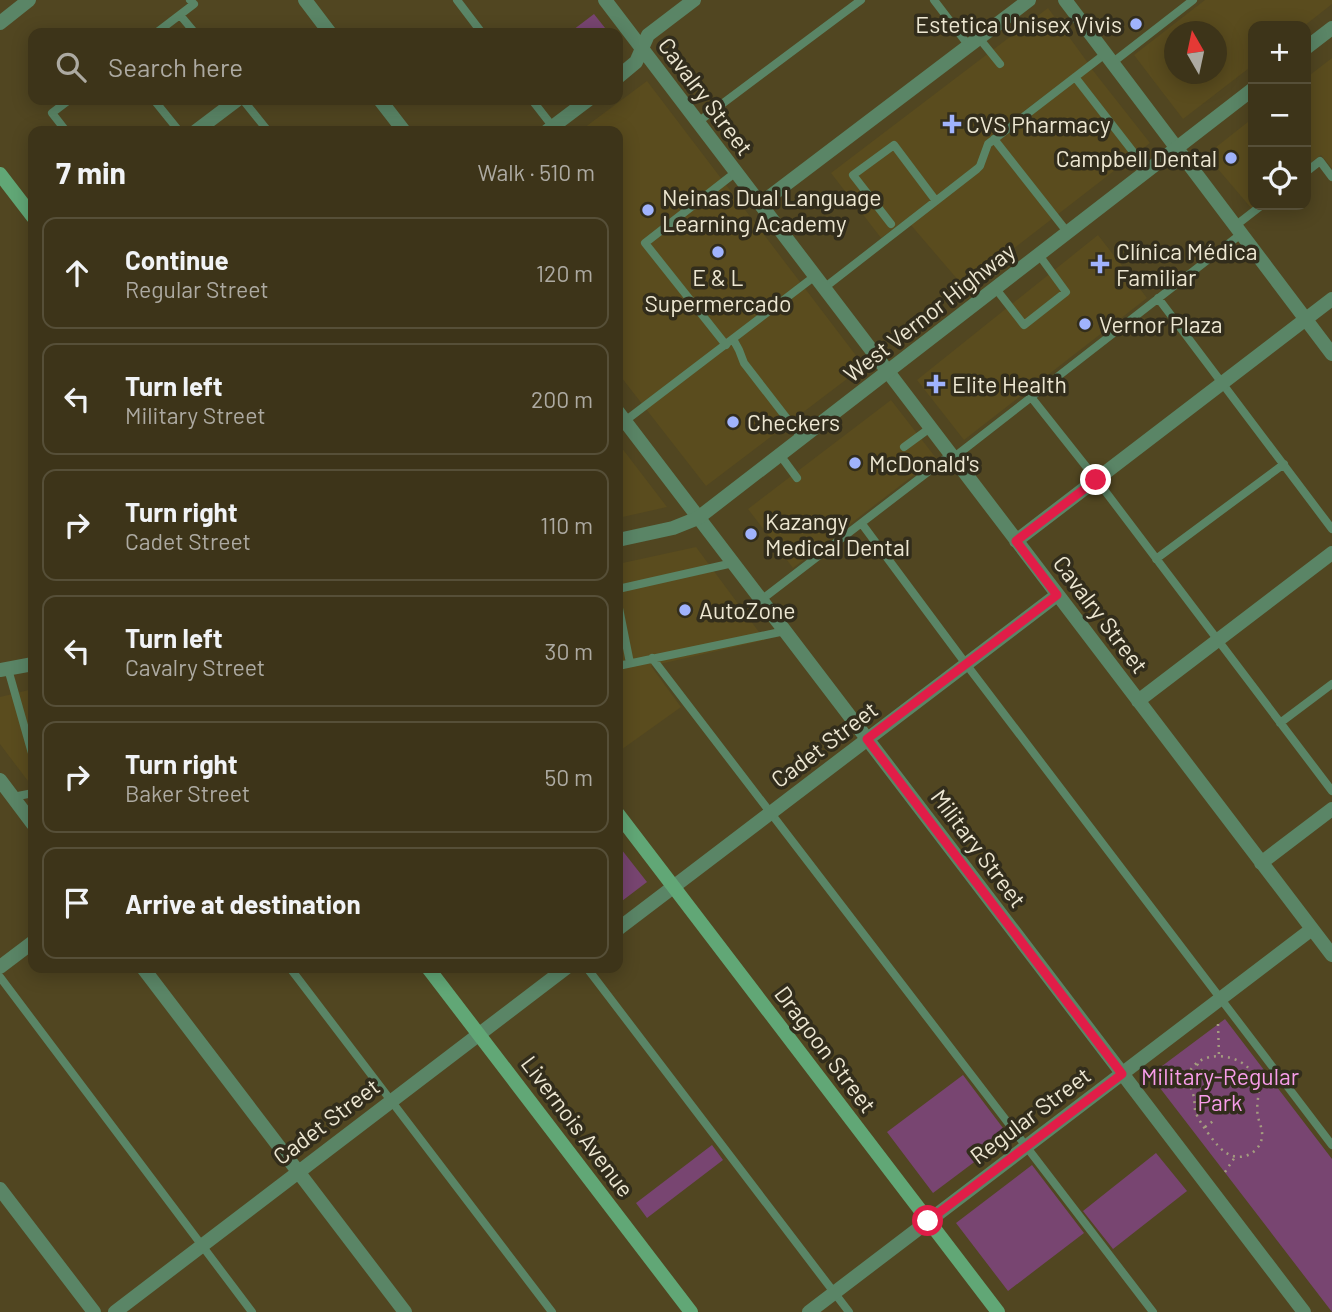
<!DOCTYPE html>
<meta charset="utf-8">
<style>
:root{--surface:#3d3419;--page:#443c22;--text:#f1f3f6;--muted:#adaaa2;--line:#564f38}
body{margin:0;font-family:Barlow,sans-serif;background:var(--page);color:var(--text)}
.controls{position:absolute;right:21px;top:21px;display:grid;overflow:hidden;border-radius:14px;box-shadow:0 4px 18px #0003}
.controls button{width:63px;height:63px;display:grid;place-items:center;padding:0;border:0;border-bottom:2px solid var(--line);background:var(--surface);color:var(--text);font:35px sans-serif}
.compass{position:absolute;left:1164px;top:21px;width:63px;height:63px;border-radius:50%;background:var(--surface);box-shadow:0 4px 18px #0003;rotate:351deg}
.stop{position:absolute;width:21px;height:21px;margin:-16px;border:5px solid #e11d48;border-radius:50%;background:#fff}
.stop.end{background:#e11d48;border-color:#fff;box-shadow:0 2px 7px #0008}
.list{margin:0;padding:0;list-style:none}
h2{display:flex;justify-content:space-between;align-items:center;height:91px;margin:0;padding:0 28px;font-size:30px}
h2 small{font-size:23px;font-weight:400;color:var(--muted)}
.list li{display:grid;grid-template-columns:46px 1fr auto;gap:21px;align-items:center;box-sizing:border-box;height:112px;margin:0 14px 14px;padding:0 14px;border:2px solid var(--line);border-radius:14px}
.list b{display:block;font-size:26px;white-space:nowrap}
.list p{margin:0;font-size:23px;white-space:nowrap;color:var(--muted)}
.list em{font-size:23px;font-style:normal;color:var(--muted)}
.icon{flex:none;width:38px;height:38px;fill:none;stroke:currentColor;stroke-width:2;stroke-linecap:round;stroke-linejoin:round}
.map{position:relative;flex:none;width:1332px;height:1312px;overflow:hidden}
.search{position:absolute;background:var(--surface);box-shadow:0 4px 18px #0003;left:28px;top:28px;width:595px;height:77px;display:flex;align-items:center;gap:18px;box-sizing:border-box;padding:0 24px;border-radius:14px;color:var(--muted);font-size:26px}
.panel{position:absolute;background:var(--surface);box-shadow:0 4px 18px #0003;left:28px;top:126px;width:595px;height:847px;border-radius:14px}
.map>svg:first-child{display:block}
</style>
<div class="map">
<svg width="1332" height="1312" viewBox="0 0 1332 1312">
<rect width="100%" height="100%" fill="#514621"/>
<path fill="#5a4c1e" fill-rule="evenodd" d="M1205,0h127v4l-28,22h-51v39l-70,54 -49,-64zM1174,32h42v42h-42z
M1048,8l40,55 -96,72 -15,34 -96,69 -50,-65z
M1332,58v110l-11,-13 -15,11v-88z
M1091,68l59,75 -186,144 -54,-63 72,-56 11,-25z
M647,81l217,285 -158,120 -88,-113v-242h-38z
M1253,118v87h4l-5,4 -46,-54z
M1098,235l49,63 -183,142 -47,-60z
M891,400l45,58 -143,110 -45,-59z
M618,443l49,64 -49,11z
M696,547l69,93 -114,26 30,41 -63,45v-188z
M33,689v96h-2l-31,-41v-47z"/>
<path fill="#784571" d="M594,14l15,19h-40z
M618,845l29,37 -29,22z
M1225,1019l107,140v153l-182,-237z
M963,1075l46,61 -76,57 -46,-61z
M712,1145l11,15 -76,58 -11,-15z
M1156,1153l31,38 -74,58 -30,-38z
M1032,1165l52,68 -76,58 -52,-68z"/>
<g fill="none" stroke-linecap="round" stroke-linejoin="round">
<path stroke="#a49c7f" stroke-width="2.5" stroke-dasharray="2 5" stroke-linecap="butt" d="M1218,1024l1,32
M1197,1064l9,12
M1150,1075l38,2c1,7 4,13 6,20 1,6 0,11 2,16 3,9 21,34 29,39 14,11 35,2 37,-15 1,-8 -3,-14 -4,-21 -3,-13 4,-25 -2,-37 -12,-29 -62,-31 -68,-2
M1205,1127l11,-8
M1225,1172l10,-15"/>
<path stroke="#5a8566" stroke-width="8" d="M457,0l25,33
M934,0l35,46
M180,15l15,18
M156,33l38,-29 -4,-4
M979,38l21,26
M1112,63l81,-63
M1075,77l73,94
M154,100l25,31
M243,100l25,31
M532,100l21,27
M698,122l163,-122
M66,131l-14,-18 17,-13
M994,139l74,94
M1306,172l14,-11 12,16
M891,224l-38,-49 41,-30 42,56
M1235,226l27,-21
M824,288l153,-119 3,-3 8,-22 117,-90
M996,289l28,36 42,-33 -27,-37
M1158,298l174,231
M733,339l6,11 5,13 58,75
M726,345l-81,-102 91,-71
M1031,397l65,82 236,312
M625,421l190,-145
M904,447l26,-19
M780,455l17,23
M953,458l288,-224
M862,524l104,140 366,481
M1156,559l128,-95
M618,589l115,-26
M761,600l189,-145
M618,603l12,60
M652,658l501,654
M618,666l167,-35
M8,669l25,88
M1280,723l52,-39
M13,797l20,-4
M290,968l262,344
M587,968l262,344
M0,977l252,335"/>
<path stroke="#5a8566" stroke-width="14" d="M305,0l25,33
M605,0l727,955
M1065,0l267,354
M0,23l29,-23
M618,77l18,-15 12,-27 46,-35
M380,100l24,31
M196,131l41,-31
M547,131l41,-31
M760,204l269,-204
M618,412l686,900
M1016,541l316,-242
M1138,701l194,-148
M0,780l33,44
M1261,863l71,-54
M618,929l439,-334
M0,967l33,-25
M143,968l262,344
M0,1189l94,123
M115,1312l451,-344
M809,1312l503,-383"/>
<path stroke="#5a8566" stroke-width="14" d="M1306,48l26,-20
M618,540l55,-12 25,-10 555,-429
M0,670l33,-6"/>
<path stroke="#61a776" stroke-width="14" d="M0,174l33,43
M618,814l380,498
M428,968l263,344"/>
</g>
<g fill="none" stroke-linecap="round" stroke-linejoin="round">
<path stroke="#e11d48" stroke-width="9" d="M928,1221l194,-147 -255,-335 190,-144 -41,-54 80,-61"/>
</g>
<g fill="#a0b3fd" stroke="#322d1c" stroke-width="2.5">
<circle cx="1136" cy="24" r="7"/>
<path d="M948.5 113.5h7v7h7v7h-7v7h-7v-7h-7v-7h7z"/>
<circle cx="1231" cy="158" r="7"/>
<circle cx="648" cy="210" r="7"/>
<circle cx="718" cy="252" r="7"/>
<path d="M1096.5 253.5h7v7h7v7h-7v7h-7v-7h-7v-7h7z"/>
<circle cx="1085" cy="324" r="7"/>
<path d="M932.5 373.5h7v7h7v7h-7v7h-7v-7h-7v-7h7z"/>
<circle cx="733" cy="422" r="7"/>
<circle cx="855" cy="463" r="7"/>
<circle cx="751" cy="534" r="7"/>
<circle cx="685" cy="610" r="7"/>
</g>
<g text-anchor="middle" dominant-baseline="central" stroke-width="7" stroke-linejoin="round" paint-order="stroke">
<g font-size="23" fill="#ede7d2" stroke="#322d1c" text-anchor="start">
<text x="1122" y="24" text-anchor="end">Estetica Unisex Vivis</text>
<text x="966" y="124">CVS Pharmacy</text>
<text x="1217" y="158" text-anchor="end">Campbell Dental</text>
<text x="662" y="197">Neinas Dual Language<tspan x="662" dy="26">Learning Academy</tspan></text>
<text x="1116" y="251">Clínica Médica<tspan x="1116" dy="26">Familiar</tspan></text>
<text x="718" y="277" text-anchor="middle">E &amp; L<tspan x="718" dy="26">Supermercado</tspan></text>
<text x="1099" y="324">Vernor Plaza</text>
<text x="952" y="384">Elite Health</text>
<text x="747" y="422">Checkers</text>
<text x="869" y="463">McDonald's</text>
<text x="765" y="521">Kazangy<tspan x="765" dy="26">Medical Dental</tspan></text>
<text x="699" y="610">AutoZone</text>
</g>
<g font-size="23" fill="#ede7d2" stroke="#322d1c">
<text transform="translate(706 96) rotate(53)">Cavalry Street</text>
<text transform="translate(929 312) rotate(-38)">West Vernor Highway</text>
<text transform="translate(1101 614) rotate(53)">Cavalry Street</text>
<text transform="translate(824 744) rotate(-37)">Cadet Street</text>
<text transform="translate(979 848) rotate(53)">Military Street</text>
<text transform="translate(826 1049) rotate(53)">Dragoon Street</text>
<text transform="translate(1030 1115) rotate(-37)">Regular Street</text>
<text transform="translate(326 1121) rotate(-37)">Cadet Street</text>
<text transform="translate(578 1126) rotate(53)">Livernois Avenue</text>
</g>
<g font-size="23" fill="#f89dea" stroke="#322d1c">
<text x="1220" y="1076">Military-Regular<tspan x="1220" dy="26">Park</tspan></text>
</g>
</g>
</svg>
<div class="controls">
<button>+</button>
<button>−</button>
<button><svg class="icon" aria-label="locate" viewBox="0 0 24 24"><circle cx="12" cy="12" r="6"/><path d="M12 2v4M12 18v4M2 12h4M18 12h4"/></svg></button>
</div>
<svg class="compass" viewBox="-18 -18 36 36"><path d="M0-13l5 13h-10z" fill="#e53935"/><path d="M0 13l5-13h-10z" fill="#adaaa2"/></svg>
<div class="stop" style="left:928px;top:1221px"></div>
<div class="stop end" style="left:1096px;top:480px"></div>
<div class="search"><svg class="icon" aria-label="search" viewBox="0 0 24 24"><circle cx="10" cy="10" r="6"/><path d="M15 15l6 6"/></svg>Search here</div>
<section class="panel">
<h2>7 min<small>Walk · 510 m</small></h2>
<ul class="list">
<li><svg class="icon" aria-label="ahead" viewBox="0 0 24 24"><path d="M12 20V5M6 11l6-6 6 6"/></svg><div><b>Continue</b><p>Regular Street</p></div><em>120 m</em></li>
<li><svg class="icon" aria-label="left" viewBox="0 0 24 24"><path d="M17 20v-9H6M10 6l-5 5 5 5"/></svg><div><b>Turn left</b><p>Military Street</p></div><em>200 m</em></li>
<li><svg class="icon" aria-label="right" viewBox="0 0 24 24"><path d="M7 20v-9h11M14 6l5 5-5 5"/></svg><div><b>Turn right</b><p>Cadet Street</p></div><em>110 m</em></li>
<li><svg class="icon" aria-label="left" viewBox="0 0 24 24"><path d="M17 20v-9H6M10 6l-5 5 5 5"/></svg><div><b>Turn left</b><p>Cavalry Street</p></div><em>30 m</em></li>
<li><svg class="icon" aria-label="right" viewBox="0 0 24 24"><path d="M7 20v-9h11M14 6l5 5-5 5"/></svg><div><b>Turn right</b><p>Baker Street</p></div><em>50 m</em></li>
<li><svg class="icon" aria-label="arrive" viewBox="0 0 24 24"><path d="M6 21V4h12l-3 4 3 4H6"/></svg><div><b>Arrive at destination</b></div></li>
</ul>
</section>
</div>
